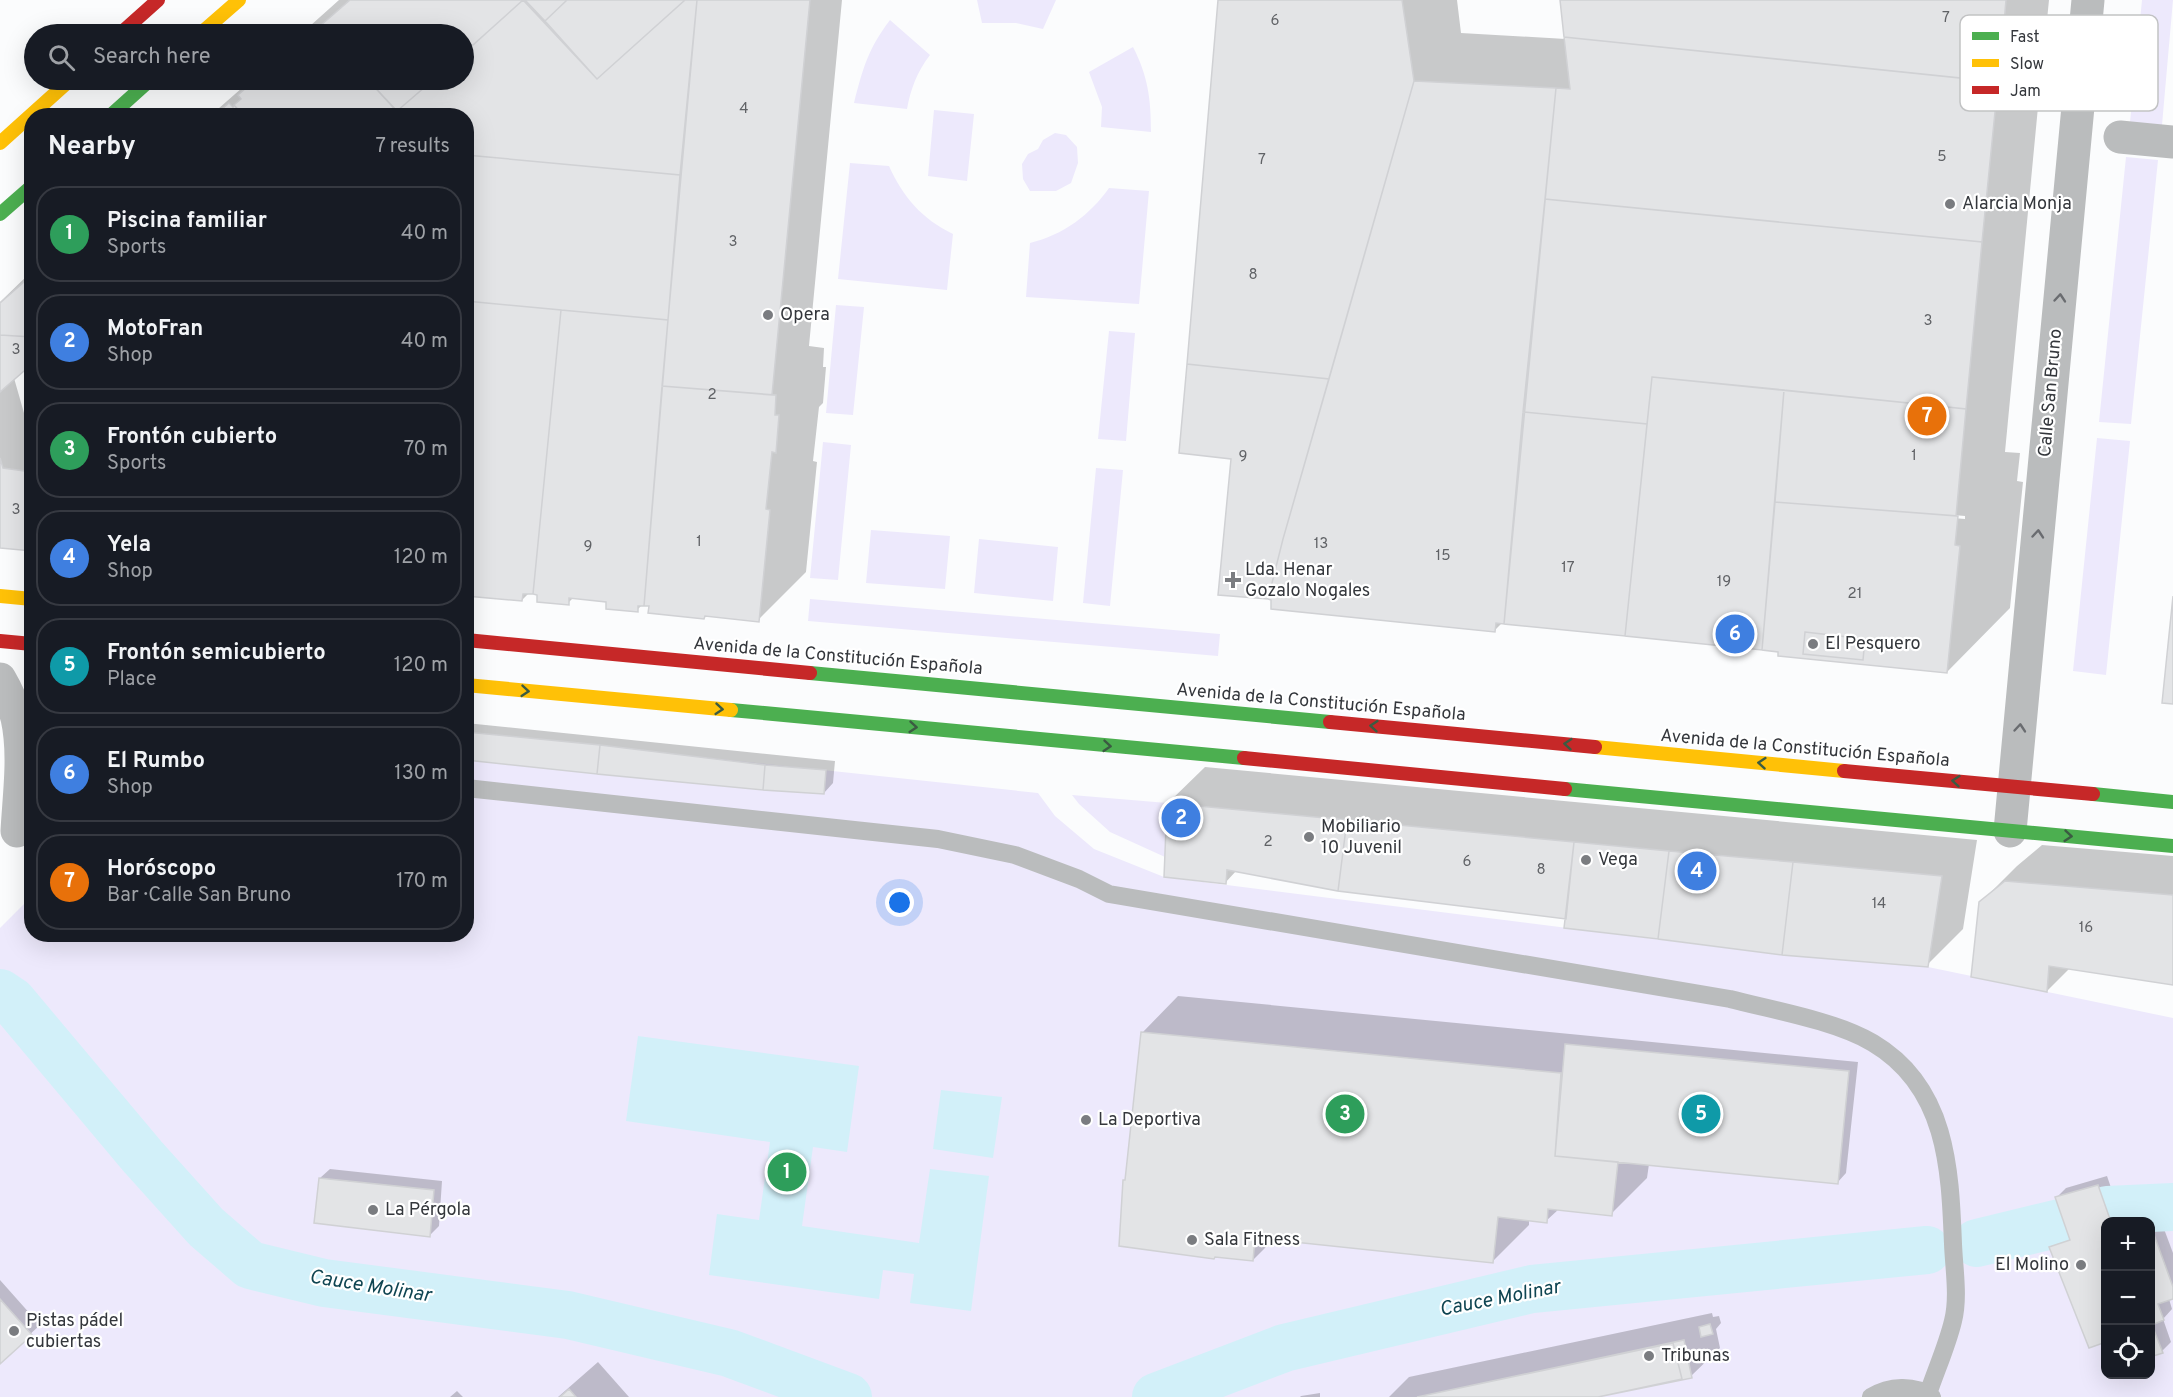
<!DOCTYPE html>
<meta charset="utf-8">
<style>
:root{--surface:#171b24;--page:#20242c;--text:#f1f3f6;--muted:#9ea1a6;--line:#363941;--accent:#7a7c80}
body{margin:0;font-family:Overpass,sans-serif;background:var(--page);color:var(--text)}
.controls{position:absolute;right:18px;bottom:18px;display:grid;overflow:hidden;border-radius:12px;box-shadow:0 6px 24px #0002}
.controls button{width:54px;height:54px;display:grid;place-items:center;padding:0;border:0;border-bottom:2px solid var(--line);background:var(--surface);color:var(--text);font:30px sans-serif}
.you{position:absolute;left:900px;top:903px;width:21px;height:21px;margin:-15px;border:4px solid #fff;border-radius:50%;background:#1a73e8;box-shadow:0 0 0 9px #1a73e833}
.badge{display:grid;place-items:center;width:39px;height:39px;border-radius:50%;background:var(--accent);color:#fff;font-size:20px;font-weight:700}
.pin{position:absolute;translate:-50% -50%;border:3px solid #fff;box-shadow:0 2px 6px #0006}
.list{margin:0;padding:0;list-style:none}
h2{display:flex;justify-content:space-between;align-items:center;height:78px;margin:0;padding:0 24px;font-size:26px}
h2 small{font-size:20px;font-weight:400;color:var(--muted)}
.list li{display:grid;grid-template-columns:39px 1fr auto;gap:18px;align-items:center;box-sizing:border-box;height:96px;margin:0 12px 12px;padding:0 12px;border:2px solid var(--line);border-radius:24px}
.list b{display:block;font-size:22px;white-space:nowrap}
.list p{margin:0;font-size:20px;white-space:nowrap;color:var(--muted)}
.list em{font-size:20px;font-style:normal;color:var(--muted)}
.icon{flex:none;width:33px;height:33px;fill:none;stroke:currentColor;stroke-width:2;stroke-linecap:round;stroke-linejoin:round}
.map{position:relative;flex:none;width:2173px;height:1397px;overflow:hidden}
.search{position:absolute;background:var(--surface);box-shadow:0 6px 24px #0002;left:24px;top:24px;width:450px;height:66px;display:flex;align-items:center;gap:15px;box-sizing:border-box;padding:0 21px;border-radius:33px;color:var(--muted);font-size:22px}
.panel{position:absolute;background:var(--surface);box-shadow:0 6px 24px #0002;left:24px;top:108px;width:450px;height:834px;border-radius:24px}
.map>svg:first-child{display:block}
</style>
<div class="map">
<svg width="2173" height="1397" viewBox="0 0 2173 1397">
<rect width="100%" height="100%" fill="#fbfcfd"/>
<path fill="#ede9fc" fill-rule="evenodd" d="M977,0h79l-13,29 -27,-6h-34z
M2142,0h31l-11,125 -32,-3z
M890,20l40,35c-13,17 -19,33 -23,54l-53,-6c9,-35 14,-54 36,-83z
M1133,47c15,29 18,52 18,85l-50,-5 1,-20 -13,-35z
M934,110l40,4 -7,67 -39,-5z
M1055,133l11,2 11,12 1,16 -7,20 -15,8h-26l-7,-12 -1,-15 6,-10 10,-5 5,-9z
M2126,157l32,3 -27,264 -32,-2z
M850,163l39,3c14,31 33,53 64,68l-6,56 -109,-11z
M1109,188l40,3 -10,113 -113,-7 4,-54c33,-8 60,-28 79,-55z
M836,305l28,2 -11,108 -27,-2z
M1109,331l26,2 -9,108 -28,-2z
M2097,438l33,3 -24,234 -33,-4z
M823,442l28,3 -13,135 -28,-2z
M1096,468l27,2 -13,136 -27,-3z
M871,530l79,6 -5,53 -79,-6z
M979,539l79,8 -5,54 -79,-8z
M810,599l410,35 -2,22 -410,-35z
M467,732l571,61 17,23 39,33 70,28 618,78 146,12 245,51v379h-2173v-469l31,-31 1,37h434zM2106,1222h44v152h-44z
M1072,795l95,8 -2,54 -55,-25 -31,-28z"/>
<path fill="#d2f0f9" d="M638,1036l221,30 -12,86 -34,-5 -11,79 117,17 11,-74 59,7 -18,135 -61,-8 4,-29 -31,-4 -4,29 -170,-24 8,-61 42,6 11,-78 -144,-21z
M941,1090l61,7 -9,61 -60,-9z"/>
<path fill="#0003" fill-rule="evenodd" d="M339,0h503l-33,346 15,2 -1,19h3l-3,36 -4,4 -6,54 4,1 -11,110 -48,48 -51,-5 -3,2 -53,-12 -8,-1 -6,6 -29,-9 -34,-4 -6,6 -39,-10 -7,7 -56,-6v-478h-256l41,-36h213v-46h-163z
M1220,0h237l4,33 105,6 -4,-39h487l-3,30 -4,4h3l-40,418 15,1 -3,28 6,1 -13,126 -63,64 -168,-22 -276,-28 -8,8 -222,-31 -41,-141zM1832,505l133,11v3l-133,-11z
M32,271v91l-18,16 18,63v108l-32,-2v-245z
M466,723l369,38 -2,22 -9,10 -358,-34z
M1205,767l772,73 -14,89 -36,36 -690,-95 -12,13 -57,-80z
M2042,845l131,11v127l-103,-15 -23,23 -67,-88 37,-37z
M1178,996l680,66 -12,111 -9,10 -188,-19 -2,14 -36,36 -52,-5 -13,12 -17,-2v6l-36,36 -218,-23 -22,22 -126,-82 15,-145z
M330,1169l112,12 -3,45 -10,10 -109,-58z
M2107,1176l14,41 14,-4 3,9h-32v118l-55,-93 9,-9 9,-3 -12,-38 9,-9z
M2161,1221l12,32v45l-4,1 3,10 -9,10 8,23 -9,9 -12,4v-131z
M0,1280l40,45 -40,37z
M1712,1313l1,4 6,-1 2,7 -5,6 4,19 -29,28 -98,21h-204l20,-20z
M598,1362l31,35h-71z
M457,1391l6,6h-13z
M1320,1393v4h-20l1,-1z"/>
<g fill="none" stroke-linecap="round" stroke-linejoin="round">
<path stroke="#d2f0f9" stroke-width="48" d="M0,993l12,8 131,156 63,70 44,38 74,18 244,32 161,38 119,44
M2107,1210l66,-3
M1977,1243l87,-21
M1156,1397l128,-49 248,-59 395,-39"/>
</g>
<path fill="#e3e4e6" stroke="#d0d1d4" stroke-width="1.5" d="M350,0h173l-59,53v-19h-136l-8,-8z
M523,0l74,79 88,-79h12l-17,175 -214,-20v-39h-65l-4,-5 36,-31h31v-27z
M525,0h42l-22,21z
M567,0h118l-88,79 -52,-58z
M697,0h113l-38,395 -110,-9z
M1218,0h184l12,81 -85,298 -142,-15z
M1560,0h446l-7,80 -8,-2 -1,3 -426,-44z
M320,26l8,8h-25l6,-5 4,4z
M1564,37l434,45 -16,160 -437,-43 11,-111 14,1z
M255,80h113l33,36h-157l-10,-11 7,-6 -3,-4z
M368,80h65l-36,31z
M1414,81l142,7 -52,536 -8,-1 -1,9 -224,-23v-9l-3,-1 15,-60z
M229,103l4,4 1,-2 10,11h-30z
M466,155l214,20 -12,145 -202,-19z
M1545,199l437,43 -16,167 -314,-32 -5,47 -124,-12z
M32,275v62l-32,-2v-32z
M466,301l95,9 -28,284h-10l-1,7 -56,-5z
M561,310l107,10 -24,286h-6v6l-32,-3v-7l-37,-4v7l-32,-3v-7l-4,-1z
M0,335l32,2v27l-32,28z
M1187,364l142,15 -46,160 -15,60 -50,-4 13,-136 -52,-6z
M1652,377l132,13 -22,260 -137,-14z
M662,386l114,9 -1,20h4l-3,38 -4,-1 -6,57 4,1 -11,112 -54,-6 -1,3 -56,-6 1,-7h-5z
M1784,390l182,19 -10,107 -181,-14z
M1523,412l124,12 -22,212 -121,-12z
M0,458l3,10 29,4v79l-32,-3z
M1775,502l183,14 -3,29 5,1 -13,127 -169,-17v-4l-16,-2z
M2173,596v108l-11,-1z
M1805,632l60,7 -2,21 -60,-6z
M466,732l134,13 -3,29 -131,-14z
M600,745l165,20 -2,25 -166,-16z
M765,765l61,5 -2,24 -61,-4z
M1167,803l180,17 -9,71 -111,-21 -1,14 -62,-7z
M1347,820l227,22 -8,77 -228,-28z
M1574,842l95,9 -11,88 -94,-11z
M1669,851l124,11 -11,93 -124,-16z
M1793,862l149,14 -14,91 -146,-12z
M2005,881l168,14v90l-124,-19 -2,26 -76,-15 8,-75z
M1141,1032l420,41 -6,83 63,6 -6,54 -64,-7 -1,14 -49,-6 -5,46 -238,-25 -2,23 -38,-4 -1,2 -95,-13 4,-66h2z
M1565,1044l284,27 -11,113 -283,-28z
M319,1178l115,12 -4,47 -116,-14z
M2098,1185l13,37h-5v120l-17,6 -40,-101 21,-7 -15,-43z
M2152,1229l21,58v12l-15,5 6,16 -12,5 11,28 -13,4z
M0,1299l32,36 -32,29z
M1710,1324l3,10 -12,3 -2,-10z
M1684,1340l8,38 -94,19h-181z
M1673,1343l9,36 -84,18h-181z
M569,1389l7,8h-16z"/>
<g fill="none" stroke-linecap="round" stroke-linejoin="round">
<path stroke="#babcbd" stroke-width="18" d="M466,788l472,51 77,16 64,24 30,15 621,105c43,11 106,22 143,44 74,44 77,125 80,201 1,25 6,53 0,77 -6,25 -17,49 -25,73
M1871,1397c18,-11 43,-13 61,0"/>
<path stroke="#babcbd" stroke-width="33" d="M2120,137l53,5
M0,679c7,12 13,25 17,39 8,36 2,76 0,113
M2010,831l78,-831"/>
<path stroke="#4caf50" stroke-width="14" d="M110,116l40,-36
M0,214l32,-28
M810,673l520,49
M731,710l513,48
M1565,789l608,57
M2093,794l80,8"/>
<path stroke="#ffc107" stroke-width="14" d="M200,34l39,-34
M0,143l70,-63
M0,596l32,3
M466,685l265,25
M1595,747l249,24"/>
<path stroke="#c62828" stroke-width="14" d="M120,34l38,-34
M466,640l344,33
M0,641l32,3
M1330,722l265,25
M1244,758l321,31
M1844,771l249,23"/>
</g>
<defs><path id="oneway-chevron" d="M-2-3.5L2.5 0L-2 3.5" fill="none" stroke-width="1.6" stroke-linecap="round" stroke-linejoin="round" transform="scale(1.5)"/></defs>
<g stroke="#6a6c70">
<use href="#oneway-chevron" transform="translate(2060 298) rotate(-85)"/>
<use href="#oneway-chevron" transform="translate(2038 534) rotate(-85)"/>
<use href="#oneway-chevron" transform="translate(2020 728) rotate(-85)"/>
</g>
<g stroke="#3b5b42">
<use href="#oneway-chevron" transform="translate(525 691) rotate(5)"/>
<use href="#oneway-chevron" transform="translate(719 709) rotate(5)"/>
<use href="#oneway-chevron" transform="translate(1374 726) rotate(-175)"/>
<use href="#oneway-chevron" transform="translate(913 727) rotate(5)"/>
<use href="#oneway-chevron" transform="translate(1568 744) rotate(-175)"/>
<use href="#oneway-chevron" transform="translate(1107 746) rotate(5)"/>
<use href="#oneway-chevron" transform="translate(1762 763) rotate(-175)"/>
<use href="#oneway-chevron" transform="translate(1956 781) rotate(-175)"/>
<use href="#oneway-chevron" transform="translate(2068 836) rotate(5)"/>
</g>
<g fill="#7a7c80" stroke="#fff" stroke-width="2">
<circle cx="1950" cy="204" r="6"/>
<circle cx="768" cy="315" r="6"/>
<path d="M1230 571h6v6h6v6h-6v6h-6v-6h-6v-6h6z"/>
<circle cx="1813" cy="644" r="6"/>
<circle cx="1309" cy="837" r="6"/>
<circle cx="1586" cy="860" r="6"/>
<circle cx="1086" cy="1120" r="6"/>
<circle cx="373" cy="1210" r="6"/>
<circle cx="1192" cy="1240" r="6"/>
<circle cx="2081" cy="1265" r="6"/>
<circle cx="14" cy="1331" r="6"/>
<circle cx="1649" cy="1356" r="6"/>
</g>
<g text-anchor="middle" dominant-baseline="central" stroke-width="4.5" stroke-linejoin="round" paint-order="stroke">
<g font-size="15" fill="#606266">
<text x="1946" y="18">7</text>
<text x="1275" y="21">6</text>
<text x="744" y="109">4</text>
<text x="1942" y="157">5</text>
<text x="1262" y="160">7</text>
<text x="733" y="242">3</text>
<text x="1253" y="275">8</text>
<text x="1928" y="321">3</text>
<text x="16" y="350">3</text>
<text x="712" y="395">2</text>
<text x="1914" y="456">1</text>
<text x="1243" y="457">9</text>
<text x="16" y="510">3</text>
<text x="699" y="542">1</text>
<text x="1321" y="544">13</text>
<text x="588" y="547">9</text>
<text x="1443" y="556">15</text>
<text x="1568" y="568">17</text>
<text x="1724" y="582">19</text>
<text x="1855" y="594">21</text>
<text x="1268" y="842">2</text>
<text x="1467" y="862">6</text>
<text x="1541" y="870">8</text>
<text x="1879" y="904">14</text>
<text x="2086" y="928">16</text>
</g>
<g font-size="18" fill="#34373c" stroke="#fff" text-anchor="start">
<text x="1962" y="204">Alarcia Monja</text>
<text x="780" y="315">Opera</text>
<text x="1245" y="570">Lda. Henar<tspan x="1245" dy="21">Gozalo Nogales</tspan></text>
<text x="1825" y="644">El Pesquero</text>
<text x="1321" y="827">Mobiliario<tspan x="1321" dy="21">10 Juvenil</tspan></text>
<text x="1598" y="860">Vega</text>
<text x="1098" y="1120">La Deportiva</text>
<text x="385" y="1210">La Pérgola</text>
<text x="1204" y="1240">Sala Fitness</text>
<text x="2069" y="1265" text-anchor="end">El Molino</text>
<text x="26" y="1321">Pistas pádel<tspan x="26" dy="21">cubiertas</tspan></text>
<text x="1661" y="1356">Tribunas</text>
</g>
<g font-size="18" fill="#34373c" stroke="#fff">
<text transform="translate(2051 393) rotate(-85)">Calle San Bruno</text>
<text transform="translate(838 657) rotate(5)">Avenida de la Constitución Española</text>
<text transform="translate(1321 703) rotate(5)">Avenida de la Constitución Española</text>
<text transform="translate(1805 749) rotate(5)">Avenida de la Constitución Española</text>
</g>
<g font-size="20" font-style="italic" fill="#0f4552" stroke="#fff">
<text transform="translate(370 1287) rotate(9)">Cauce Molinar</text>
<text transform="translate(1500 1299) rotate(-11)">Cauce Molinar</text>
</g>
</g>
<rect x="1960" y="15" width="198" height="96" rx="9" fill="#fff" stroke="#c2c3c4" stroke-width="1.5"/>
<rect x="1972" y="32" width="27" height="8" fill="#4caf50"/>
<rect x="1972" y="59" width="27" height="8" fill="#ffc107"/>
<rect x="1972" y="86" width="27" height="8" fill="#c62828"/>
<g font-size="16" fill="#34373c">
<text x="2010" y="42">Fast</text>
<text x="2010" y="69">Slow</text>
<text x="2010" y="96">Jam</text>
</g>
</svg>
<div class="controls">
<button>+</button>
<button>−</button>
<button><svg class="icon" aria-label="locate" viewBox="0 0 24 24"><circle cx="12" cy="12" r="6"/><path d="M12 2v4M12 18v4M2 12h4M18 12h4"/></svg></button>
</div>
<div class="you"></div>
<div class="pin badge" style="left:787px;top:1172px;background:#2e9e5b">1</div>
<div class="pin badge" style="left:1181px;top:818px;background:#3f7fe0">2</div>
<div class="pin badge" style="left:1345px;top:1114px;background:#2e9e5b">3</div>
<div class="pin badge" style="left:1697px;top:871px;background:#3f7fe0">4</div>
<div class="pin badge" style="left:1701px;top:1114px;background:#0f9aa8">5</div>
<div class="pin badge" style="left:1735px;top:634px;background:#3f7fe0">6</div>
<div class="pin badge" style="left:1927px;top:416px;background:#e8710a">7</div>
<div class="search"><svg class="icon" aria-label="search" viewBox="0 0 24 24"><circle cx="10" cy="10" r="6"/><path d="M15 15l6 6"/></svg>Search here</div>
<section class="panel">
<h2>Nearby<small>7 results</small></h2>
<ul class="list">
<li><span class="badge" style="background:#2e9e5b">1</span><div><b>Piscina familiar</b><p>Sports</p></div><em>40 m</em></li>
<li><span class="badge" style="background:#3f7fe0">2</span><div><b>MotoFran</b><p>Shop</p></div><em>40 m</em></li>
<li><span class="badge" style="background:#2e9e5b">3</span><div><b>Frontón cubierto</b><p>Sports</p></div><em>70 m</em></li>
<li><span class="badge" style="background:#3f7fe0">4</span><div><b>Yela</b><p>Shop</p></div><em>120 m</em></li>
<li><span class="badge" style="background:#0f9aa8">5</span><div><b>Frontón semicubierto</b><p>Place</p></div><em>120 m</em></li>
<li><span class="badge" style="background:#3f7fe0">6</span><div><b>El Rumbo</b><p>Shop</p></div><em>130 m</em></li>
<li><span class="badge" style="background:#e8710a">7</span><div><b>Horóscopo</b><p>Bar · Calle San Bruno</p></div><em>170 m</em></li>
</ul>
</section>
</div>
